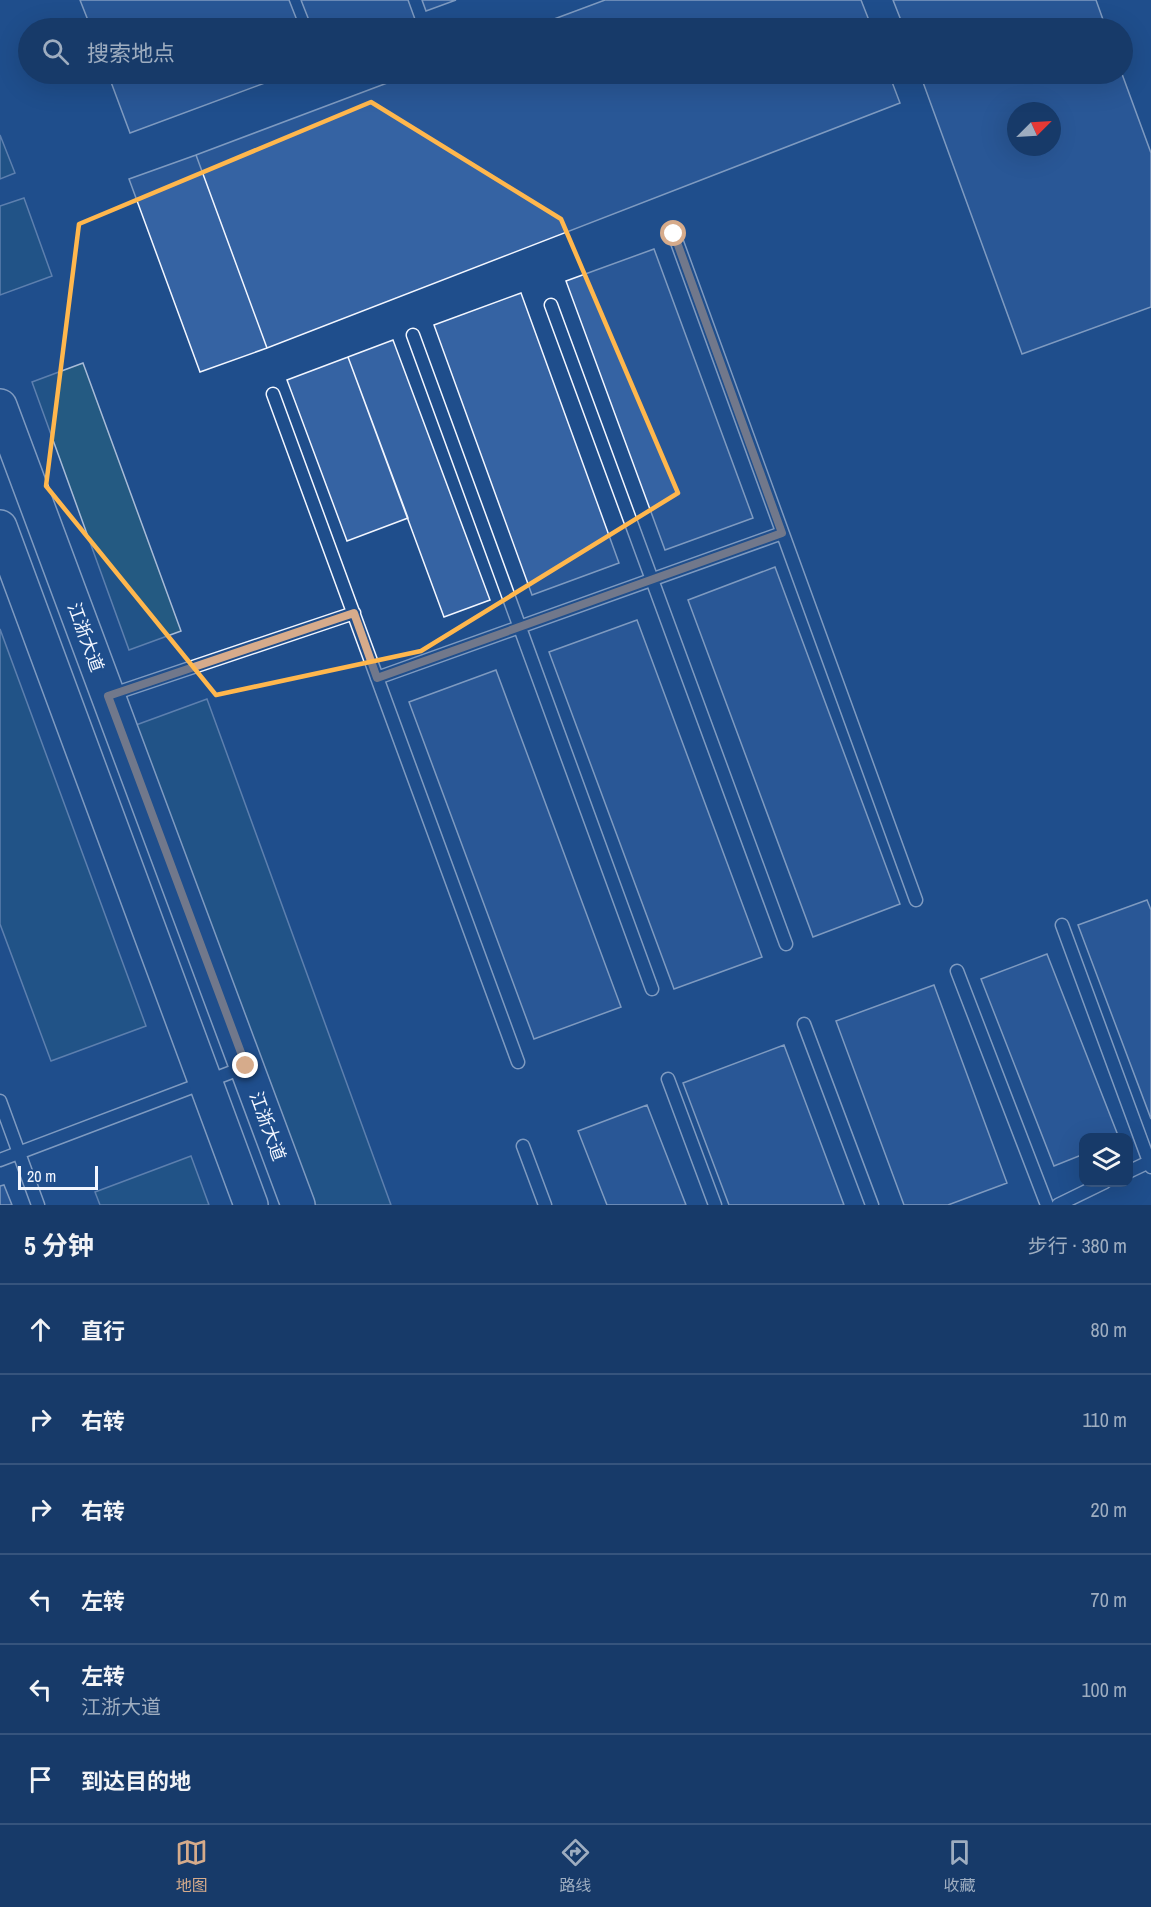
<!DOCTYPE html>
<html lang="zh">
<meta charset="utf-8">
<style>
:root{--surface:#173a69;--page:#244571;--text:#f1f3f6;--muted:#9eadc0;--line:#36547d;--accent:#d6ab8b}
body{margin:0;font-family:"Archivo Narrow","Noto Sans SC",sans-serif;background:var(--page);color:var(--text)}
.controls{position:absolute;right:18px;bottom:18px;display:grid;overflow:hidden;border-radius:12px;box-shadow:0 6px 24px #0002}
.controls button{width:54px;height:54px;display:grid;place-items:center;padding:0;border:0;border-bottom:2px solid var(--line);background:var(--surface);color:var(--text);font:30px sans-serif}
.compass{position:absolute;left:1007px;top:102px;width:54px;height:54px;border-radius:50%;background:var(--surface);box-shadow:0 6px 24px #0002;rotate:66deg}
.scale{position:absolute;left:18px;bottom:15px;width:80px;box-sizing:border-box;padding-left:6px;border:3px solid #f2f6ff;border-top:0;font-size:16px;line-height:21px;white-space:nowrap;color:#f2f6ff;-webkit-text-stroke:4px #1f4e8c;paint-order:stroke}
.stop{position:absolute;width:18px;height:18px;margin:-14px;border:4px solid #d6ab8b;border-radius:50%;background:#fff}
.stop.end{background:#d6ab8b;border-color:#fff;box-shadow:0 2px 6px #0008}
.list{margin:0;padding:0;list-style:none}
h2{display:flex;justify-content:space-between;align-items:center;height:78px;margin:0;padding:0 24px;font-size:26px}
h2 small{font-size:20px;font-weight:400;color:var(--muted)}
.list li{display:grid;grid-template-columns:39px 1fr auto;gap:18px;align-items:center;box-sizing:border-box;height:90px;padding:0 24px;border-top:2px solid var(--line)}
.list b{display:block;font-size:22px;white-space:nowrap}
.list p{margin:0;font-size:20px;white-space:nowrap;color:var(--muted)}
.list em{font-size:20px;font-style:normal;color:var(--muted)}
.icon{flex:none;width:33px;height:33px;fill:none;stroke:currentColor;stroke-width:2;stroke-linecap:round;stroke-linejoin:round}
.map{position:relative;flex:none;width:1151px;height:1205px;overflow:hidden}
.search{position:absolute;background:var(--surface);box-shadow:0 6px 24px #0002;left:18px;right:18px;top:18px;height:66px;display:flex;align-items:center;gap:15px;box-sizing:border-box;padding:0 21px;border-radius:33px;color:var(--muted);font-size:22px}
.sheet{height:618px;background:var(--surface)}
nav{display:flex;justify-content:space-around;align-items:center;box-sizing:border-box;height:84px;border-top:2px solid var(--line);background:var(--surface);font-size:16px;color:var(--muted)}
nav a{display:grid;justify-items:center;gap:3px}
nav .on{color:var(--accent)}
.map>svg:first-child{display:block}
</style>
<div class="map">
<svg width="1151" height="1205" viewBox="0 0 1151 1205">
<rect width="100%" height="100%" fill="#1f4e8c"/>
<path fill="#245a82" stroke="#a8bbd7" stroke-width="1.5" d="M0,135l15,38 -15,6z
M24,198l28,78 -52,19v-89z
M83,363l98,268 -52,19 -97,-268z
M0,629l146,397 -95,35 -51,-137z
M207,699l184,506h-80l-175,-480z
M191,1156l18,49h-109l-5,-13z"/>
<path fill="#3563a3" stroke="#f2f6ff" stroke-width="1.5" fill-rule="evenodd" d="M80,0h209l11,28h-209z
M301,0h107l8,22 -18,6h-86z
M422,0h34l-30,11z
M605,0h256l11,28h-342z
M893,0h203l10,28h-202z
M108,74h181l-159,59z
M411,74h478l11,29 -633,245 -71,-193z
M920,74h202l29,79v154l-129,47zM1016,111h36v36h-36z
M196,155l71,193 -67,24 -71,-193z
M654,249l99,269 -88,32 -99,-269z
M521,293l98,270 -87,32 -98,-270z
M393,340l97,260 -46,17 -96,-260z
M348,357l60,161 -61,23 -60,-161z
M775,567l125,337 -87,33 -125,-337z
M637,620l125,337 -88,32 -125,-337z
M496,670l125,337 -87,32 -125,-337z
M1147,900l4,10v209l-73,-194z
M1047,954l72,184h-35v16l-30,12 -73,-187z
M934,985l73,198 -59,22h-44l-68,-184z
M784,1045l60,160h-115l-46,-122z
M647,1105l39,100h-79l-29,-74z
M4,1185l8,20h-12v-19z"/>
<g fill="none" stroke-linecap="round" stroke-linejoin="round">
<defs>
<path id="service" d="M674,234l242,666
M551,305l235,639
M413,335l239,654
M273,394l245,668
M377,678l405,-145
M110,695l244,-82
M1062,925l89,242
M957,971l90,234
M804,1024l68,181
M668,1079l47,126
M0,1101l38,104
M523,1146l22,59
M0,1160l245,-93
M1128,1172l21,-10
M1058,1205l47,-23"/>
<path id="primary" d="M0,406l298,799
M0,527l251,678"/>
</defs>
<use href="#service" stroke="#f2f6ff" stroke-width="15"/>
<use href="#primary" stroke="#f2f6ff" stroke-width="36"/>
<use href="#service" stroke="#1f4e8c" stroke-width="12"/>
<use href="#primary" stroke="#1f4e8c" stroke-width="33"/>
</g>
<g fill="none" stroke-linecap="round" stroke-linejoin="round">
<path stroke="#d6ab8b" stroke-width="8" d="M246,1066l-138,-370 246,-83 23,65 405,-145 -108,-299"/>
</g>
<path d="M0 0H1151V1205H0ZM371,102l190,117 117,274 -257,158 -205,44 -170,-209 33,-262z" fill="#1f4e8c" fill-opacity=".55" fill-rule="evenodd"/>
<path fill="none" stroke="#ffb74d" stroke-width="4.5" stroke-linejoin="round" d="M371,102l190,117 117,274 -257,158 -205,44 -170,-209 33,-262z"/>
<g text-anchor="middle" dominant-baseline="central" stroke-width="4.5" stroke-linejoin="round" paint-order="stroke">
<g font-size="18" fill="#f2f6ff" stroke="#1f4e8c">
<text transform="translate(86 637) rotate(70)">江浙大道</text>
<text transform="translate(268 1126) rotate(70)">江浙大道</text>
</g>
</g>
</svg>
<div class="controls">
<button><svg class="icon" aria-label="layers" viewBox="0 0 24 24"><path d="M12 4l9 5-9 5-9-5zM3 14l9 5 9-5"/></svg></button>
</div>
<svg class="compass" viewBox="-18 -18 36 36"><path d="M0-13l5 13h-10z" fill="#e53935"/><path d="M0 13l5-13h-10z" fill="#9eadc0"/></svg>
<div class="scale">20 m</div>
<div class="stop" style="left:674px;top:234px"></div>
<div class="stop end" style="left:246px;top:1066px"></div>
<div class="search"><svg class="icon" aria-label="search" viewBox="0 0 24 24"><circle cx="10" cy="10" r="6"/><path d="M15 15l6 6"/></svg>搜索地点</div>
</div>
<section class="sheet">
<h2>5 分钟<small>步行 · 380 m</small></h2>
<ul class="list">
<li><svg class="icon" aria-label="ahead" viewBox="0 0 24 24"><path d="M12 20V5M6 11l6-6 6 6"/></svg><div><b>直行</b></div><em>80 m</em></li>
<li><svg class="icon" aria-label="right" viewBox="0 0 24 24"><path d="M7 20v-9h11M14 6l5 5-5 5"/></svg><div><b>右转</b></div><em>110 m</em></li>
<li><svg class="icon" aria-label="right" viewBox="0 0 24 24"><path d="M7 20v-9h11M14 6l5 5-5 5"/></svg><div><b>右转</b></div><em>20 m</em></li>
<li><svg class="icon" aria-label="left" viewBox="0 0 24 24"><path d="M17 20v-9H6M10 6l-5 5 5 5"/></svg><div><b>左转</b></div><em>70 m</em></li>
<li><svg class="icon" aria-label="left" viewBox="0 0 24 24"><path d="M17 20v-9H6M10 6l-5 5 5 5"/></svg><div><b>左转</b><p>江浙大道</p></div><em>100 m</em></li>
<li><svg class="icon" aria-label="arrive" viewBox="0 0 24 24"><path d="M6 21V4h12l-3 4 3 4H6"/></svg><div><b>到达目的地</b></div></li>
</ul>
</section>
<nav>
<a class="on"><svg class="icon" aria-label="map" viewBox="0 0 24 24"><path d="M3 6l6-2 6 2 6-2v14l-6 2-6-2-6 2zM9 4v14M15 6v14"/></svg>地图</a>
<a><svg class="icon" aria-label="directions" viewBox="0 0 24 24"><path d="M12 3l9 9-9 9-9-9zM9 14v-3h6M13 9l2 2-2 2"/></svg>路线</a>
<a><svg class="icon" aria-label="saved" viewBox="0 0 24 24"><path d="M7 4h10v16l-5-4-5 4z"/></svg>收藏</a>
</nav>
